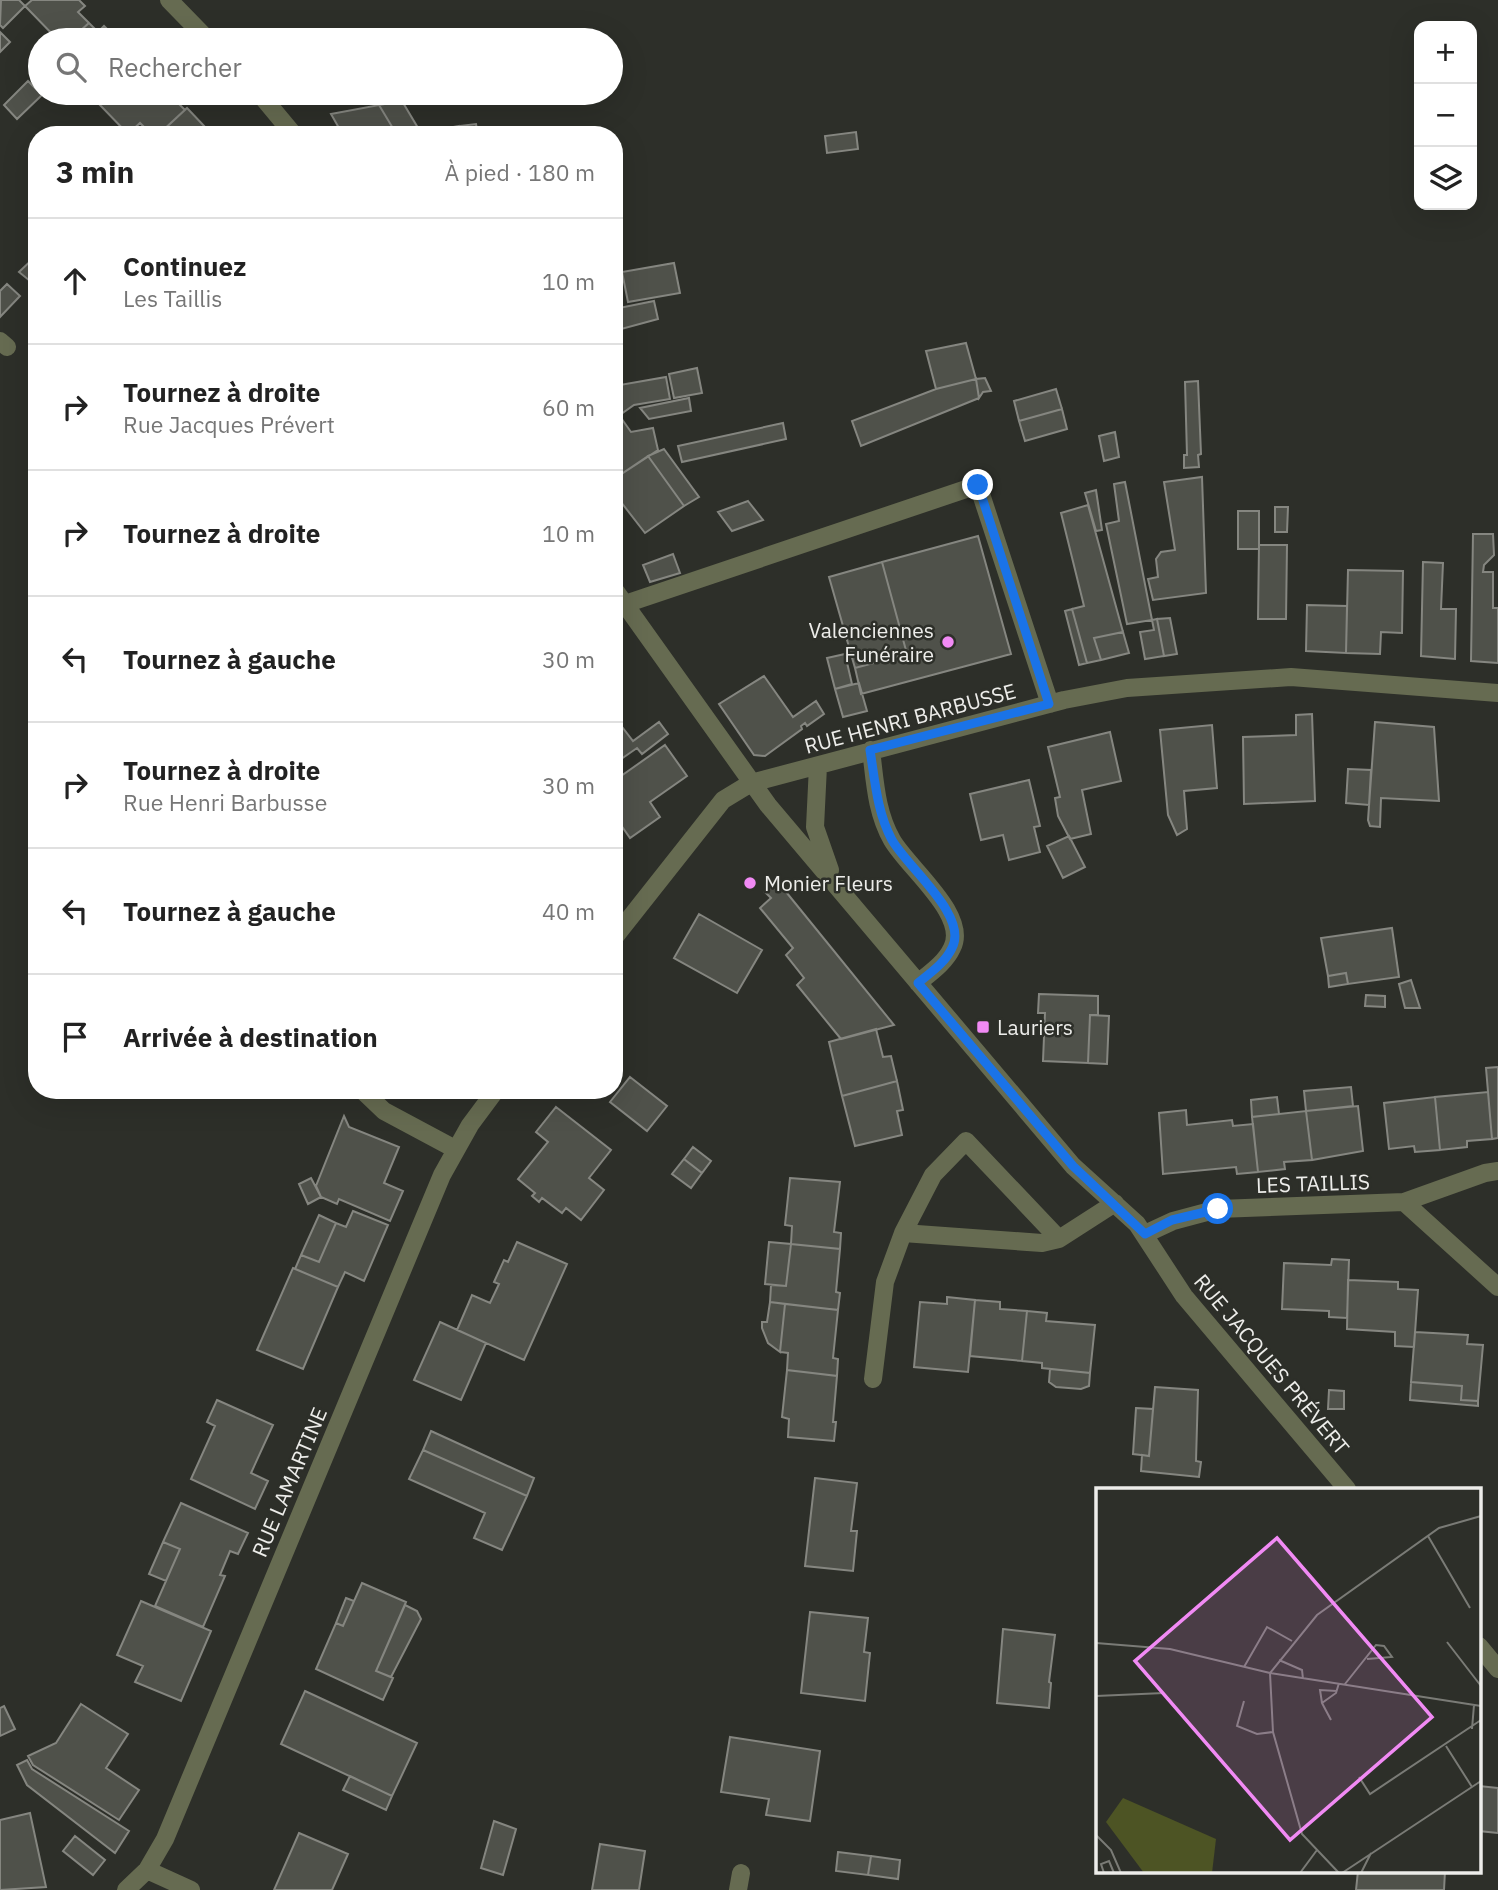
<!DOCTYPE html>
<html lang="fr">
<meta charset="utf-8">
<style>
:root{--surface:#fff;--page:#f6f6f6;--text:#222;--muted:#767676;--line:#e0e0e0}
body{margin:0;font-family:"IBM Plex Sans",sans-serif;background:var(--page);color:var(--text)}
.controls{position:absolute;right:21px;top:21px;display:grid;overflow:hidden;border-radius:14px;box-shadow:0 7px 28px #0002}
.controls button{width:63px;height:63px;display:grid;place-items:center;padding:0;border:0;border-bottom:2px solid var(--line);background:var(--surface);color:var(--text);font:35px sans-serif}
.stop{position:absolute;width:21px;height:21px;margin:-16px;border:5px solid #1a73e8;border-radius:50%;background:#fff}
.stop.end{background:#1a73e8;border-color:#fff;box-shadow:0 2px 7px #0008}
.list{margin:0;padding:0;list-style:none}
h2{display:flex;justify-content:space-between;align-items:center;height:91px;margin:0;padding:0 28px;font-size:30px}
h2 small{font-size:23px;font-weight:400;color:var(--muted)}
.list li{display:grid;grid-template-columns:46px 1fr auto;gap:21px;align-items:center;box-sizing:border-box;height:126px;padding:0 28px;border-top:2px solid var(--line)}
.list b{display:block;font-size:26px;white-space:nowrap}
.list p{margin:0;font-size:23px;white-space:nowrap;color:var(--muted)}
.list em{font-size:23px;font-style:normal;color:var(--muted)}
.icon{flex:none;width:38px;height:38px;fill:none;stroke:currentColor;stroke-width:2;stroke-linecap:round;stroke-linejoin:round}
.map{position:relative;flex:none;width:1498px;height:1890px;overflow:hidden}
.search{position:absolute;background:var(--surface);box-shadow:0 7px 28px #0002;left:28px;top:28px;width:595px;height:77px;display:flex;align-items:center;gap:18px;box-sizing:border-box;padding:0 24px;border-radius:38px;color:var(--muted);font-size:26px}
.panel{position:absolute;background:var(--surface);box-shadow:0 7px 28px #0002;left:28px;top:126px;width:595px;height:973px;border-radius:28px}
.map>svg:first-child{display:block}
</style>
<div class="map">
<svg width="1498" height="1890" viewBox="0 0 1498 1890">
<rect width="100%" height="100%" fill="#2d2f29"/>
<path fill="#4f514a" stroke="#858680" stroke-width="2" d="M1,0h18l6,6 -22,22 -3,-3z
M32,0h47l6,6 -7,6 11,11 -19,17h-12l-33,-34z
M89,23l9,9 6,-6 14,14h-48z
M0,32l10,10 -10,10z
M28,81l14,14 -25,24 -13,-14z
M108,93h60l17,17 -27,25h-6l-12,-12 -12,11 -30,-31z
M402,101l19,32 -24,2 -18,-30z
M379,105l18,30h-54l-12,-21z
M187,108l19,20 -7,7h-34l-3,-4z
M476,124l2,11h-17l-2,-9z
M459,126l2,9h-46l6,-2z
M856,132l2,17 -31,4 -2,-17z
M37,255v19l-7,7 -11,-9z
M674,263l6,30 -52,9 -6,-30z
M7,284l13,12 -20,21v-26z
M654,301l4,18 -44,12v-22z
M619,343l2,18 -7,1v-18z
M966,343l10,36 -40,10 -10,-38z
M697,368l5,25 -28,5 -5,-24z
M666,377l4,22 -36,6 -20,14v-33z
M985,378l6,13 -8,1 -4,6 -3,-19z
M976,379l3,19 -118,48 -9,-25 84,-32z
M1198,381l3,73 -3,1 1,12 -15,1v-13h3l-2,-73z
M1056,389l6,20 -43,12 -5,-20z
M689,398l2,13 -42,8 -9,-11z
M1062,409l5,20 -42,12 -6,-20z
M619,415l12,17 22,-4 5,22 -44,29v-60z
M783,423l3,16 -104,23 -4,-16z
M1115,432l4,25 -15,4 -5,-25z
M664,449l35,48 -15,9 -36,-50z
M648,456l36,50 -39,27 -31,-40v-14z
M1202,477l4,116 -53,7 -5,-21 10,-2 -2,-18 5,-7 14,-2 -11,-68z
M1125,482l27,138 -25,4 -21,-100 13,-3 -5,-37z
M1096,490l6,40 -6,1 -11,-38z
M748,501l15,19 -31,11 -14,-19z
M1088,505l35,127 -29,6 7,22 -14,3 -15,-54 12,-3 -23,-93z
M1275,507h13l-1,25h-12z
M1238,511h21v38h-21z
M1473,534h20l1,21 -10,10 -1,7h10v36h5v55l-27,-2z
M978,536l33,118 -150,40 -6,-26 52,-14 -25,-92z
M1259,545h28l-1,74h-28z
M673,554l7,19 -30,9 -7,-17z
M882,562l25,92 -52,14 -26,-91z
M1423,562l20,1 -2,46h15l-1,50 -34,-3z
M1348,570l55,1 -1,62 -21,-1 -1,22 -34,-1z
M1307,605l40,1 -1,47 -40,-2z
M1072,609l15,54 -8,2 -14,-54z
M1170,618l7,36 -13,2 -7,-37z
M1157,619l7,37 -19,3 -5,-27 14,-2 -2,-10z
M1123,632l6,21 -28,7 -7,-22z
M845,654l7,30 -17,5 -8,-31z
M764,676l29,41 23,-16 8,13 -17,12 -2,-3 -4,3 1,3 -37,27 -11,-1 -35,-51z
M859,683l8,28 -24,6 -8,-28z
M1312,714l3,87 -71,3 -1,-67 53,-2v-20z
M616,719l17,22 26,-19 9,12 -26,20 -5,-6 -23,16z
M1375,722l59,5 5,74 -58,-3 -1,29 -10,-1 -2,-6z
M1212,725l5,63 -33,3 3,38 -10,6 -9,-20 -8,-85z
M1110,732l11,49 -39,9 9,44 -21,5 -12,-23 -3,-18 5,-1 -12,-50z
M665,745l22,31 -37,26 10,15 -30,21 -16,-23v-34z
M1348,769l23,1 -2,35 -23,-2z
M1029,780l11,46 -6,1 6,25 -31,8 -6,-25 -22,5 -11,-46z
M1069,836l16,31 -22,11 -16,-32z
M778,882l116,143 -53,14 -44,-54 7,-7 -18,-23 7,-7 -33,-40 11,-10 -6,-6z
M699,914l63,36 -25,43 -63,-35z
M1392,928l7,49 -51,7 -2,-11 -18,3 -7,-38z
M1346,973l2,11 -19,3 -1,-11z
M1411,980l9,28h-15l-6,-24z
M1039,994l59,2v19h-8l-2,48 -45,-2 2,-48h-7z
M1366,995l19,1v11l-20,-1z
M1090,1015l19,1 -2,48 -19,-1z
M876,1029l7,28 8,-1 6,25 -55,15 -13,-54z
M1498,1067v71l-6,1 -6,-71z
M630,1077l37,29 -20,25 -37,-29z
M897,1081l6,29 -6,1 5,24 -47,11 -13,-50z
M1351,1087l2,19 -47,5 -2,-20z
M1488,1092l4,47 -25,2v6l-27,3 -5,-53z
M1277,1097l2,17 -27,3 -1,-17z
M1435,1097l5,53 -25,2 -1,-6 -25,3 -5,-46z
M1358,1106l5,45 -51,9 -6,-49z
M556,1107l55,43 -22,28 15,12 -23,30 -15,-12 -4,5 -20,-15 -3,4 -7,-6 3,-3 -17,-14 30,-37 -12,-10z
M1186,1110l1,15 45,-5 1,6 20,-2 5,48 -21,2 -1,-7 -73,7 -4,-61z
M1306,1111l6,49 -28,2 1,7 -27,3 -6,-55z
M344,1116l5,11 50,20 -15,36 19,8 -13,30 -51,-22 -2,5 -16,-7 -5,-11z
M693,1147l18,14 -9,12 -18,-14z
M684,1159l18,14 -11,15 -19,-14z
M311,1178l10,19 -13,7 -9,-20z
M790,1178l50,4 -6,50 7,1 -1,16 -49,-5 1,-18 -7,-1z
M353,1211l35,14 -24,56 -19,-9 -7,15 -43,-18 6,-14 18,7 17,-39 10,4z
M319,1215l17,8 -17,39 -18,-7z
M517,1242l50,22 -43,96 -67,-30 15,-35 18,8 9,-19 -5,-2 10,-22 4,2z
M769,1242l22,2 -5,42 -21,-2z
M791,1244l49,5 -4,43 4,1 -2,17 -68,-8 1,-17 15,1z
M1332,1259l17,1 -2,58 -18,-1v-6l-47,-2 2,-46 47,2z
M293,1268l45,19 -35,82 -46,-19z
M1348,1280l50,2v7l20,1 -4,57 -19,-1v-14l-48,-3z
M947,1297l28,3 -7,72 -54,-5 6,-65 27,2z
M975,1300l25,2v7l27,2 -5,50 -52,-5z
M770,1302l15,2 -5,48 -12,-9 -6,-15v-6h5z
M785,1304l53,6 -5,48 5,1 -1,17 -50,-6 1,-17 -8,-1z
M1027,1311l20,2 -1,8 49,4 -5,48 -48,-5v-5l-20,-2z
M440,1322l46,21 -25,57 -47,-20z
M1415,1332l53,3 -1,9 16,1 -5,56 -17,-1 1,-14 -51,-4z
M1050,1369l40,4 -1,13 -8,3 -25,-2 -7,-5z
M787,1370l50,6 -4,46h3l-2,19 -46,-4 1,-18 -7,-2z
M1411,1382l51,4 -1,14 17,1v5l-68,-6z
M1155,1387l43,3 -2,71 5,1 -2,15 -58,-6 1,-16 7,1z
M1329,1390l15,1v18h-16z
M217,1400l56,25 -22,48 17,8 -13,28 -64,-30 24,-53 -8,-4z
M1136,1408l17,1 -4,47 -16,-2z
M431,1431l103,47 -7,18 -104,-46z
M423,1450l104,46 -25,54 -28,-12 11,-25 -76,-34z
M815,1478l42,5 -6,48h6l-4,40 -48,-5z
M181,1503l67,30 -10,21 -8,-3 -10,24 5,1 -22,51 -48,-21 25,-57 -17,-7z
M163,1542l17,7 -14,32 -17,-7z
M362,1583l44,19 -30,69 17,7 -10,22 -67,-31 20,-46 7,3z
M346,1598l8,3 -11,25 -7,-3z
M141,1601l70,30 -30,70 -46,-19 8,-16 -26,-11z
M405,1605l12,6 4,8 -30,58 -15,-6z
M810,1612l58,6 -4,34 6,1 -5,48 -64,-8z
M1003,1629l52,6 -6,47 2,1 -2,25 -52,-5z
M305,1691l112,52 -25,53 -111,-52z
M81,1704l47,30 -22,34 33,22 -20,30 -86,-55 -5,-9 28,-13z
M4,1706l11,23 -15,7v-28z
M730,1737l90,14 -10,70 -44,-6 3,-16 -48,-7z
M27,1760l5,9 97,62 -14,22 -88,-68 -10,-20z
M350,1776l42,20 -6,14 -43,-20z
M1479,1786l19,2v45l-19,-2z
M30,1813l16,74 -46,3v-70z
M494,1821l22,8 -13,46 -22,-7z
M299,1833l49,21 -16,36h-58z
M75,1836l30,24 -12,15 -30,-24z
M600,1844l45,7 -6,39h-47z
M838,1852l33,4 -3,19 -32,-4z
M871,1856l29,4 -2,19 -30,-4z
M1358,1871h87l-1,19h-88z"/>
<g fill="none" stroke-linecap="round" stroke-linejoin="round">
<path stroke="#666b51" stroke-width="18" d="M169,0l39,40
M259,93l35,42
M0,341l7,6
M614,589l154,216 305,361 64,58 47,72 163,193
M625,604l353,-119 72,219
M871,750c4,31 5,62 21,90 16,28 77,75 60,108 -7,15 -22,25 -34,35
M818,766l-3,61 15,43
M614,938l109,-138 28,-17 313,-83 63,-12 164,-11 207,16
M362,1090l22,21 71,38
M1404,1202l94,85
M903,1233l30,-58 33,-34 93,98
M1145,1234l28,-13 45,-12 186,-7 81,-29 13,-2
M873,1379l12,-97 18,-49 139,10 17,-4 56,-36
M1479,1646l19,23
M147,1870l44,20
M126,1890l21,-20 18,-31 277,-664 28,-50 26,-35
M738,1890l3,-17"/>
</g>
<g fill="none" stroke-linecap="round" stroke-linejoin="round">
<path stroke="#1a73e8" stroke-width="9" d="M978,485l71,219 -179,46c5,31 7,62 22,90 16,28 77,76 60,108 -7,15 -22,25 -34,35l155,183 72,68 27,-14 46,-11"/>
</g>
<g fill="#f18af4" stroke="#2d2f29" stroke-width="2.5">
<circle cx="948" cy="642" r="7"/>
<circle cx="750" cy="883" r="7"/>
<rect x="976" y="1020" width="14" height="14" rx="3.5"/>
</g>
<g text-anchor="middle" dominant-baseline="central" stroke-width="5" stroke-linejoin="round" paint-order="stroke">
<g font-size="21" fill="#ededea" stroke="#2d2f29" text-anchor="start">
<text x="934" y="630" text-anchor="end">Valenciennes<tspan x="934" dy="24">Funéraire</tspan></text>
<text x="764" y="883">Monier Fleurs</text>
<text x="997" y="1027">Lauriers</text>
</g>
<g font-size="21" fill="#ededea" stroke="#2d2f29">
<text transform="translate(910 718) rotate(-15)">RUE HENRI BARBUSSE</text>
<text transform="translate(1313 1183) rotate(-2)">LES TAILLIS</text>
<text transform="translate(1272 1364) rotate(50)">RUE JACQUES PRÉVERT</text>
<text transform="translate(289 1482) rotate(-67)">RUE LAMARTINE</text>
</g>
</g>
<g transform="translate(1096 1488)">
<rect width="385" height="385" fill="#2d2f29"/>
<path d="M27,310l93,41 -4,34h-68l-38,-51z" fill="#4d5424"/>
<path fill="none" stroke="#7a7b76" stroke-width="2" d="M332,48l42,72M351,154l34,44M0,155l74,6 100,24 211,33M183,172l23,10 1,9M148,179l23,-40 25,14M249,196l31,-39 8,1 8,11 -25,2M0,208l68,-3M148,213l-7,25 20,8 16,-2M226,215l-2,-13 17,1M235,232l-9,-17 14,-10 3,-10M376,241l2,-24M350,258l26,41M263,289l11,17 111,-74M0,347l15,15 10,23M8,385l-3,-9 8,-3 5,12M204,385l17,-23M243,385l-37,-39 -29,-102 -3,-59 47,-58 122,-87 42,-12M246,385l139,-92M265,385l10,-20"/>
<path fill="#f18af4" fill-opacity="0.15" stroke="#f18af4" stroke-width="3.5" d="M181,50l155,179 -142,123 -155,-179z"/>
<rect width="385" height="385" fill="none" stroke="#ededea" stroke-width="3.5"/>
</g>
</svg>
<div class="controls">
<button>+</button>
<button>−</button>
<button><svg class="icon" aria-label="layers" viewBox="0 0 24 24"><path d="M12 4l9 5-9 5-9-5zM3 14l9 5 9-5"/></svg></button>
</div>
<div class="stop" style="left:1218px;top:1209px"></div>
<div class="stop end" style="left:978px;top:485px"></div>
<div class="search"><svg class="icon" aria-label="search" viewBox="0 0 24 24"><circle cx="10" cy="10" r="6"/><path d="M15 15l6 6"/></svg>Rechercher</div>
<section class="panel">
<h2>3 min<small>À pied · 180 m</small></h2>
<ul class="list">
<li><svg class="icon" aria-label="ahead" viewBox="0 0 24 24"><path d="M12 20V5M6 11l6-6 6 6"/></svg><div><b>Continuez</b><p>Les Taillis</p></div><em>10 m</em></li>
<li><svg class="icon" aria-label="right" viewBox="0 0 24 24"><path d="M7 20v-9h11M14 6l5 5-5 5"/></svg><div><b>Tournez à droite</b><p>Rue Jacques Prévert</p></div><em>60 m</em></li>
<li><svg class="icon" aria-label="right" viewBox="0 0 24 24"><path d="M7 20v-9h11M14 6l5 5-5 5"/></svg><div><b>Tournez à droite</b></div><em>10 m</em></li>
<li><svg class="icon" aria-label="left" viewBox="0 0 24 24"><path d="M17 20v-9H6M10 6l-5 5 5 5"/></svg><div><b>Tournez à gauche</b></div><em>30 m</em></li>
<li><svg class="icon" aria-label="right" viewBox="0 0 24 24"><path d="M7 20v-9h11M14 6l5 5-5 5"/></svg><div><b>Tournez à droite</b><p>Rue Henri Barbusse</p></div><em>30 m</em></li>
<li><svg class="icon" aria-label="left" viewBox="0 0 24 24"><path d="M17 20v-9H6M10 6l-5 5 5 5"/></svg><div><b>Tournez à gauche</b></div><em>40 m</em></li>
<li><svg class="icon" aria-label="arrive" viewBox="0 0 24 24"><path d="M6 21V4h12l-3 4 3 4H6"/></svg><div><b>Arrivée à destination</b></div></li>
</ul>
</section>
</div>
